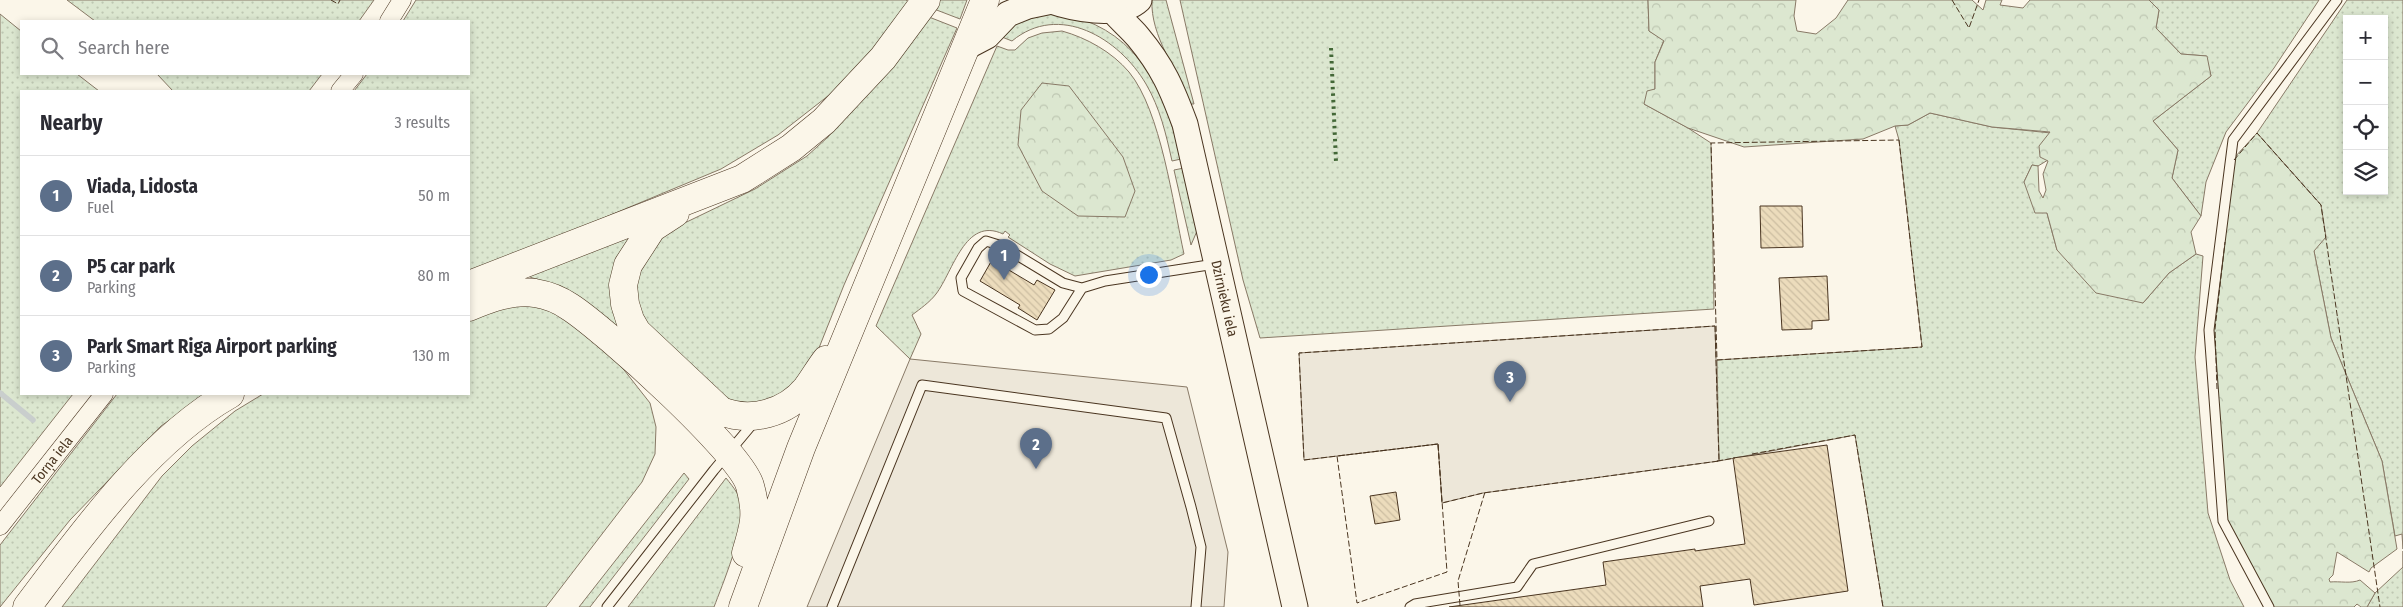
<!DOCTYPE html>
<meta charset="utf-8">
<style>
:root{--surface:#fff;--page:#f2f2f3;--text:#2b2b33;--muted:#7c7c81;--line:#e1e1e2;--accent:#1a73e8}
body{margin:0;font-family:"Fira Sans Condensed",sans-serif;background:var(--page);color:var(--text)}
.controls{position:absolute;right:15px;top:15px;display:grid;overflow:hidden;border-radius:0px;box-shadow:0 2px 8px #0003}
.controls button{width:45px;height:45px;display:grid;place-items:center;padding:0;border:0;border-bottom:1px solid var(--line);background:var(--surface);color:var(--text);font:25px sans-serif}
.you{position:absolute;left:1148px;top:274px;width:18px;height:18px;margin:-12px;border:4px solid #fff;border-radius:50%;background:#1a73e8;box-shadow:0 0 0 8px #1a73e833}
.badge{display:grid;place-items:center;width:32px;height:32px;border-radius:50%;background:var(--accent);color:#fff;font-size:16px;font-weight:700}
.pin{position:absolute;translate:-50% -41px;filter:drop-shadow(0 1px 2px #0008)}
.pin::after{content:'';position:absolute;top:26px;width:18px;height:15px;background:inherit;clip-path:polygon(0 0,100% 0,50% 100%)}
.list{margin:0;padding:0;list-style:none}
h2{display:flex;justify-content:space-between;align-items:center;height:65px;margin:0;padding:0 20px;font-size:21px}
h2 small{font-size:16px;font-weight:400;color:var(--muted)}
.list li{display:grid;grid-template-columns:32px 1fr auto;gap:15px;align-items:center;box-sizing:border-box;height:80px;padding:0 20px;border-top:1px solid var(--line)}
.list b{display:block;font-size:19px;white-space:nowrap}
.list p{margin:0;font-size:16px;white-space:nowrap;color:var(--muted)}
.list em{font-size:16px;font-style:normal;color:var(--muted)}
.icon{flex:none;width:28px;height:28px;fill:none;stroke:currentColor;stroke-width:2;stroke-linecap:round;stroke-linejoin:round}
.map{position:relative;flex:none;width:2403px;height:607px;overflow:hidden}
.search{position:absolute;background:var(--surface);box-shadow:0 2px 8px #0003;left:20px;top:20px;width:450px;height:55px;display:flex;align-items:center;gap:12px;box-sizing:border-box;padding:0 18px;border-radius:0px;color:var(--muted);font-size:19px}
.panel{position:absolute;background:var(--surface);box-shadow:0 2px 8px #0003;left:20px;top:90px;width:450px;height:305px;border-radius:0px}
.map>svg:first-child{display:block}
</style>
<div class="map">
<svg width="2403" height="607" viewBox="0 0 2403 607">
<defs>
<pattern id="grass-dots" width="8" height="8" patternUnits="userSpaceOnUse" patternTransform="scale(1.25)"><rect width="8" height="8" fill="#dce7d0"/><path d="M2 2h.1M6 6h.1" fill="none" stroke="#bec7b2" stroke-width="1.8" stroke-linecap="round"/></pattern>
<pattern id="forest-crowns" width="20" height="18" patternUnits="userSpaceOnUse" patternTransform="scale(1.25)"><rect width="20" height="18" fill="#dce7d0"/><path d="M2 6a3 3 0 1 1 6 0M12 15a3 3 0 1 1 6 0" fill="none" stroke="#bec7b2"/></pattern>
<pattern id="building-back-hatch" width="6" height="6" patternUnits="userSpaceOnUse" patternTransform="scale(1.25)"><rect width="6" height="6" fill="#ecdcbc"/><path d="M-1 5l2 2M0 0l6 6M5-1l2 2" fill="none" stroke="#ccbda1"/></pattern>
</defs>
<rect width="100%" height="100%" fill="#fbf6e9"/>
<path fill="url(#grass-dots)" stroke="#887966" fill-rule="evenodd" d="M67,0h307l-15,21h-264z
M416,0h490l5,4 -17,22 -52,59 -64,50 -57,34 -252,105v-183h-115l13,-17h102v-53h-66z
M940,0h27l-7,19 -26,-10z
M1152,0h14l28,104h-4c-12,-33 -40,-68 -38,-104z
M1180,0h468l1,31 15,9 -9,22v27l-11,15 44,24 23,15 3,166 -454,29 -17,-58z
M2149,0h170l-45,68 -48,64 -20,50 -5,34 -29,-38 6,-28 -25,-29 58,-45 -5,-20 -25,-2 -25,-26 3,-18z
M2347,0h56v549l-1,-15 -7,2 -13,-75 -51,-123 -17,-87 7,-46 -64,-72zM2347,19h37v172h-37z
M1050,13c11,2 24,3 34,7 62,23 83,80 97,139l-9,2c-6,-27 -12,-53 -26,-77 -27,-46 -87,-82 -134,-43l-10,-4 15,-15z
M0,14l21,17v43h56l22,17h-78v303h52l-73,93z
M929,17l28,11 -113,257 -33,83 -30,31 -41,8 -26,-14 -77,-80 -1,-35 2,-14 30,-33 87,-42 52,-33 21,-19z
M1062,31c25,7 50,21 67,41 32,39 44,132 55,182l-13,6 -96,16 -25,-12 -42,-27 2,-2 -5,-4 -2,3c-38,-18 -50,38 -67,60 -6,8 -16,15 -24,21l9,19 -11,25 -34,-33 121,-280 11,4h7l13,-12 14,-5z
M157,74h165l-13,17h-136z
M1930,113l62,14 59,6 -3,27 -10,6 -6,-1 -8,17 23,31 10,37 86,53 26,-30 27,-19 7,2 -8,101 13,156 22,67 14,27h-361l-28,-172 -136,26 -2,-101 205,-13 -23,-207 -4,-14 13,-1z
M1184,168l13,63 -6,14 -17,-75z
M627,237l4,3 -1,97 -71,-50 -32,-11z
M542,304l64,43 44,56 6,24 -1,27 -13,28 -96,125h-484l100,-131 30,-30 43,-35 28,-17h206v-79l16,-7z
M117,394h90l-46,32 -91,94 -70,87v-62z
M684,473l5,6 -99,128h-11z
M726,478c8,10 15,18 16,31 3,20 -20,77 -28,98h-86z
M2403,551v56h-36l8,-14 28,-26z"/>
<path fill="url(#forest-crowns)" stroke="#887966" d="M1648,0h148l-2,16 3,15 19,3 20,-16 12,-18h124l11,10 3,-10h16l-2,5 23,3 7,-8h119l10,10 -3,18 25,26 26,2 4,20 -58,45 25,29 -6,28 29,38 -10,16 5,22 -27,19 -26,30 -47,-10 -39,-43 -10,-37h-12l-11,-31 8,-17 6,1 1,25 4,7 3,-8 -3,-16 5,-13 -8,-4 -1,-11 11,-14 -58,-5 -62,-14 -22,12 -13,1 -32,13 -119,8 -56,-19 -44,-24 3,-13 8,-2v-27l9,-21 -15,-10z
M1042,83l27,3 54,71 12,34 -10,26 -47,-1 -36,-25 -24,-46 3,-35z
M2257,133l64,72 5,32 -12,14 17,87 51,123 15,88 -26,19 -2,4 -32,-20 -4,23 -4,4 1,3c10,-1 21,2 30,-2l15,13 -8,14h-6l-4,-3 -3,3h-85l-46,-86 -14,-191 25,-172z"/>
<path fill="#ede7d9" stroke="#887966" d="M1715,326l4,135 -236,32 -41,10 -4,-59 -134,16 -5,-107z
M910,359l277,28 41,165 -4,55h-417z"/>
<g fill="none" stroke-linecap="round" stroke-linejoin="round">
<path stroke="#c9cecd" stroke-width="5.5" d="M0,393l33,27"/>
</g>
<path fill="url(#building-back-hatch)" stroke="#4a3520" d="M1760,206h42l1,41 -42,1z
M992,260l42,25 3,-5 18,10 -18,30 -19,-12 2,-3 -40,-24z
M1827,276l2,44 -17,1v8l-30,1 -3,-52z
M1827,445l21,146 -94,14 -4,-26 -50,7 3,21h-254l157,-22 -3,-23 92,-13v2l50,-7 -12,-86z
M1396,492l4,28 -25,4 -5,-28z"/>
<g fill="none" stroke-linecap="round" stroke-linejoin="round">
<defs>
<path id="lane" d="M1082,288l-19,30 -14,11 -14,1 -72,-39 -2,-13 17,-30 8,-7 16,5 61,37 19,5 23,-7 110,-17
M607,607l107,-137 41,-49
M832,607l90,-222 244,33 25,89 10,40 -5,60
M1410,607l5,-3 102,-17 16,-23 176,-43
M2269,607l-46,-86 -14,-191 24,-190 104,-140"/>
<g id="street">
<path d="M389,21l13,-21"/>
<path d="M340,91l14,-17"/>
<path id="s1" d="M0,526l104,-132"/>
</g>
<g id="secondary">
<path d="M1048,0c23,8 71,19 91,0"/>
<path id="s2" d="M1105,0c8,14 22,24 33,37 25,30 34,52 47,87l110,483"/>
<path d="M968,46l19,-10 21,-22 20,-8 24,-5"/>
</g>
<path id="primary" d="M675,213l-23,15 -24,37 -5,20 2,19 5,16 7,12 84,79c30,12 65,2 85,-22 7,-9 13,-20 20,-29
M469,285l273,-106 49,-31 33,-27 59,-63 43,-58
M469,307c21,-9 43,-17 66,-14 12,2 25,7 35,14 34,22 171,145 180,179 8,28 4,41 -4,67
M27,607c55,-73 122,-167 203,-213
M743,607l58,-159 184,-448"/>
</defs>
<use href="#lane" stroke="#4a3520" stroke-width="11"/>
<use href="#street" stroke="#4a3520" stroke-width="19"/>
<use href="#secondary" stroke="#4a3520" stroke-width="27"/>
<use href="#primary" stroke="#4a3520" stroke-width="29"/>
<use href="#lane" stroke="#fbf6e9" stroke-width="9"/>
<use href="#street" stroke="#fbf6e9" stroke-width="18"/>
<use href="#secondary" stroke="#fbf6e9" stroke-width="25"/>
<use href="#primary" stroke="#fbf6e9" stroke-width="28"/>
<path stroke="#436837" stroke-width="4" stroke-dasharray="2.5 4" stroke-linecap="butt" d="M1331,48l5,114"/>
<path stroke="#4a3520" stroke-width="1" stroke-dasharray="6 2.5" stroke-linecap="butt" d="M331,0l7,4 2,-4
M1952,0l17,28 10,-28
M1899,140l23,207 -205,13 -6,-217z
M2234,160l23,-27 64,72 59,402
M1715,326l4,135 -236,32 -41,10 -4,-59 -134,16 -5,-107z
M2217,389l-2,-60 10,-87
M1438,444l9,128 -90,31 -20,-147z
M1752,454l103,-19 28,172
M1717,461l18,-3
M1460,605l-2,-24 27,-89"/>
</g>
<g text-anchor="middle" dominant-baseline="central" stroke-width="4" stroke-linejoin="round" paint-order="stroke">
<g font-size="14" fill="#4a3520" stroke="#fbf6e9">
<text stroke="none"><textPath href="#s2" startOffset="328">Dzirnieku iela</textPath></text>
<text stroke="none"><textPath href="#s1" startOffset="84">Torņa iela</textPath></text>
</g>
</g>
</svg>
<div class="controls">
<button>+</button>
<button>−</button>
<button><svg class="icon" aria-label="locate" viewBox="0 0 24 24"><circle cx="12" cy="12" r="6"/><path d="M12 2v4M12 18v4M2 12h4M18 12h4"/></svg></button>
<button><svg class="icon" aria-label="layers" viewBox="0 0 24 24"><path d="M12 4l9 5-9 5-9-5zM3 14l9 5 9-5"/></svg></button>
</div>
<div class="you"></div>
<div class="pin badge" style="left:1004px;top:280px;background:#5c6f8a">1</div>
<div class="pin badge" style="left:1036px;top:469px;background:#5c6f8a">2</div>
<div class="pin badge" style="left:1510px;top:402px;background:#5c6f8a">3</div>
<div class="search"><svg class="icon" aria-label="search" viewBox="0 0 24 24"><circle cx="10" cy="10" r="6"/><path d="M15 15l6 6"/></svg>Search here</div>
<section class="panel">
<h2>Nearby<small>3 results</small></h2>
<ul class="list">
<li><span class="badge" style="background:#5c6f8a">1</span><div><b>Viada, Lidosta</b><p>Fuel</p></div><em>50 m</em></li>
<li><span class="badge" style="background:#5c6f8a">2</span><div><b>P5 car park</b><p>Parking</p></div><em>80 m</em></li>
<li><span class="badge" style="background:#5c6f8a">3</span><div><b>Park Smart Riga Airport parking</b><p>Parking</p></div><em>130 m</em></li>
</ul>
</section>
</div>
